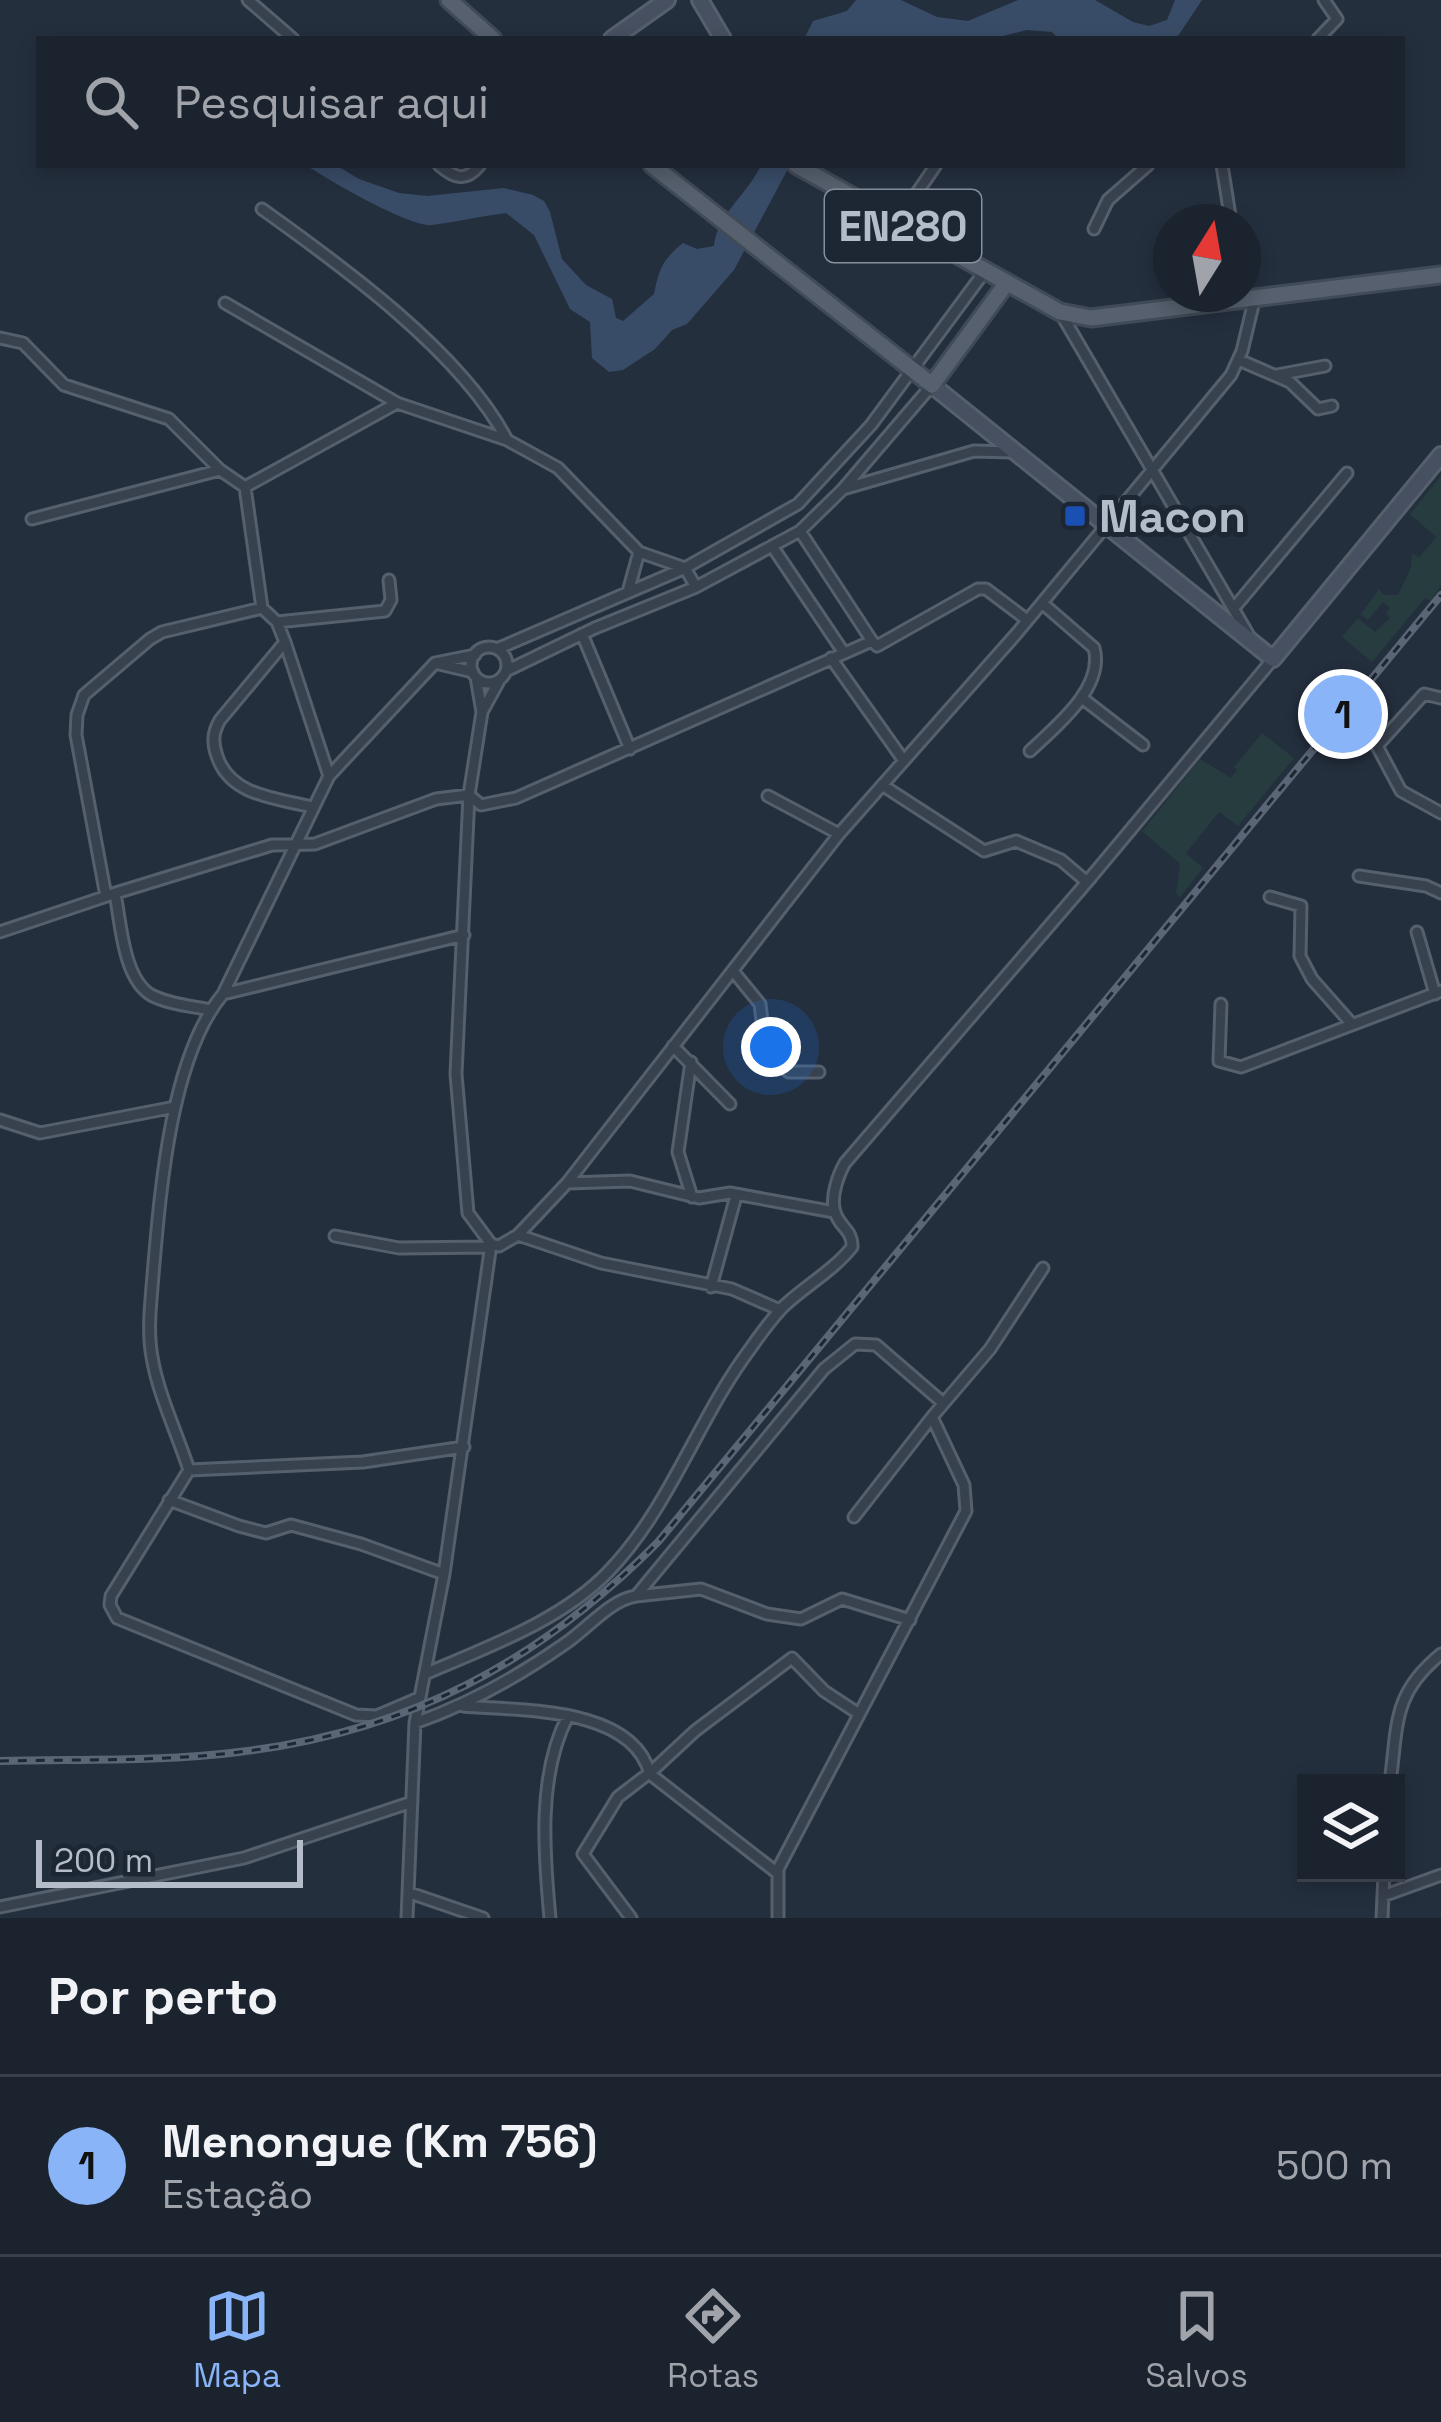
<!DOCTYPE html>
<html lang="pt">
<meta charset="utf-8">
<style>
:root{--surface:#1b232e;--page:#242b36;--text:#f1f3f6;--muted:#a0a4aa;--line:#39404a;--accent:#8ab4f8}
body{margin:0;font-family:"Space Grotesk",sans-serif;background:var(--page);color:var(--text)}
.controls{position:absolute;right:36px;bottom:36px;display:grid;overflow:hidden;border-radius:0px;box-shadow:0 6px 18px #0003}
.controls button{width:108px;height:108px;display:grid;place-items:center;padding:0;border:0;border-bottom:3px solid var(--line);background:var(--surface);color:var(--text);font:60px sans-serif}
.compass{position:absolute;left:1153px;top:204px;width:108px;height:108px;border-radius:50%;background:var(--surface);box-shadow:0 6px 18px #0003;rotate:11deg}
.scale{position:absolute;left:36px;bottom:30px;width:267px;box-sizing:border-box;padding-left:12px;border:6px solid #b4bcc9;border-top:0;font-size:33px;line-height:42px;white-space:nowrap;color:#b4bcc9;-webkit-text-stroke:9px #1d2633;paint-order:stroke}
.you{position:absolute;left:771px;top:1047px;width:42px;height:42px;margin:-30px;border:9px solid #fff;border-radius:50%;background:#1a73e8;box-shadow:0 0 0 18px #1a73e833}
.badge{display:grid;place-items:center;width:78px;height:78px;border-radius:50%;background:var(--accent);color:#111;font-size:39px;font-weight:700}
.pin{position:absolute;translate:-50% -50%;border:6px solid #fff;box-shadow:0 3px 12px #0006}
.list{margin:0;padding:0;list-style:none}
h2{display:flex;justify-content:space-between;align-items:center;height:156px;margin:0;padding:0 48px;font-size:51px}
h2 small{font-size:39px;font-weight:400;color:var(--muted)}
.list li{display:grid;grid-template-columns:78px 1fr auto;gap:36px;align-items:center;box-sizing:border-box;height:180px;padding:0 48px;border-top:3px solid var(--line)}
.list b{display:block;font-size:45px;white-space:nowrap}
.list p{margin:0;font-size:39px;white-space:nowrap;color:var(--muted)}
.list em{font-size:39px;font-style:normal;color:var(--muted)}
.icon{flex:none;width:66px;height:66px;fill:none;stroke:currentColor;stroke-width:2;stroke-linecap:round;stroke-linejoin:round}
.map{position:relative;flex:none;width:1441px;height:1918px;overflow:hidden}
.search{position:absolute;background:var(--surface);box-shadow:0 6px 18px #0003;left:36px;right:36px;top:36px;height:132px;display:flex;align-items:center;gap:30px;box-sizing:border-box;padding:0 42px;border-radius:0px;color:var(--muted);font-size:45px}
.sheet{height:336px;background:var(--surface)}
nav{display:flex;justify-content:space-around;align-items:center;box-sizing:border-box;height:168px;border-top:3px solid var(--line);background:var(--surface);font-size:33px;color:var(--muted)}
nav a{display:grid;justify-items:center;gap:6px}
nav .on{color:var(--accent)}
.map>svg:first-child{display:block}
</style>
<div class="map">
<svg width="1441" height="1918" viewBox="0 0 1441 1918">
<rect width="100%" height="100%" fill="#242f3e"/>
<path fill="#263c3f" d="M1441,476v109l-10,16 -6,-3 -53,64 -30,-25 16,-19 17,14 15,-14 -4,-4 4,-6 -7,-6 -15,18 -7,-6 18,-25 5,6h14l13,-28 1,-14 7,5 17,-21 -26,-23z
M1262,733l32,25 -56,68 -19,-14 -33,41 17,15 -23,29 -4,-3 4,-30 -38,-33 58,-72 31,19 6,-8 -3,-3z"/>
<path fill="#394c67" d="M856,0h45l36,17 31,4 50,-21h77l38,22 16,4 18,-6 8,-20h27l-26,39h-117l-7,-7 -25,-2 -36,9h-187l9,-18 34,-10z
M306,165h30l23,14 40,14 28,3 77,-8 29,7 11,6 6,11 12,47 24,26 26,14 4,19 7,3 31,-27c5,-25 8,-34 29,-51l14,6 17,-3c3,-32 34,-52 47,-81h29l-56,105 -47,54 -15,6 -17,19 -32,21 -14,2 -17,-14 -2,-36 -20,-13 -36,-74 -28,-22c-25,3 -50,9 -74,12 -21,3 -106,-46 -126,-60z"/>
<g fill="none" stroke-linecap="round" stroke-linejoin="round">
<defs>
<path id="minor" d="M248,0l45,39
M1318,39l19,-20 -13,-19
M439,165c16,14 27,17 41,0
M1222,165l9,57
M262,209c80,57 200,144 245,231
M897,222l39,-57
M1094,229l14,-29 40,-35
M225,303l172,100
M1060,312l188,322
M0,338l23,5 41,42 105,34 51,51 25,17 17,121 15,14 8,20 44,134
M1239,360l51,22 28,27 14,-3
M1277,375l48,-9
M245,487l152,-84 110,37 51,28 81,84 46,16 11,19
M843,489l131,-38 38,1
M32,519l188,-49
M800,531l72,110
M772,546l72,107
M628,592l11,-40
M262,608l-100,24 -12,7 -66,56 -7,20 -1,20 30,161 166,-51 43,-1 121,-45 33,-4 12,10 35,-7 356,-157 5,5 101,-57h8l41,31
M1234,608l113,-135
M277,622l108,-11 6,-11 -2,-20
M582,634l48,115
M285,642l-65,78c-7,12 -8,22 -3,36 13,40 59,42 95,51
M471 665a18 18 0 1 1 36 0a18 18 0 1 1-36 0Z
M497,649l188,-81 113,-64 73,-79 114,-154
M831,658l73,103
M435,663l38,9
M506,671l89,-43 101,-41 104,-56 43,-42 89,-104
M476,677l6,35
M1082,698l61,47
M1441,698l-17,-4 -47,52 24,45 40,22
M1030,751c25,-24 75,-63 64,-103l-52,-45
M882,785l102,66 32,-10 45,19 26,22
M768,796l71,38
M1359,876l67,10 15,7
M112,894h3c6,29 8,84 36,101 17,9 40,11 59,15
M1270,897l31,9 -1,50 12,23 38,43
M0,932l110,-37
M1417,932l18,62
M733,971l27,33 6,50 23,18h30
M223,994l241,-59
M1221,1004l-2,57 22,6 200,-76
M673,1046l57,58
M691,1062l-13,90 14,45
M0,1120l40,13 135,-26
M567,1183l63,-2 69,17 31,-5 104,19
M518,1235l83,28 131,26 48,21
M335,1236l64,12 92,-1
M491,1244l8,2 19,-11 49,-52 272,-349 178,-201 214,-258 11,-24 13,-54
M711,1287l25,-91
M189,1470c-12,-37 -31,-76 -37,-113 -5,-27 -1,-55 1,-82 7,-81 17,-218 70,-281l106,-218 106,-113 40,-8
M169,1500l70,26 27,7 25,-8 70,19 83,30
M854,1517l78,-100
M636,1596l65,-7 66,25 34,5 41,-20 68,21
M425,1674c62,-27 136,-53 183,-102 62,-64 89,-152 142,-223 10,-14 21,-30 34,-43 21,-20 50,-36 68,-59 1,-17 -13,-20 -17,-35 -5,-14 3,-37 10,-49l242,-281 186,-223
M419,1698l-42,18 -21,-1 -239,-97 -7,-13 1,-9 78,-126 174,-8 101,-15
M463,1706c58,5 169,0 187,68l126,98 2,-3
M415,1723c54,-19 104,-47 151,-80 22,-15 44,-43 70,-47l188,-227 31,-25 21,1 66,57
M1390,1783c8,-59 2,-89 51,-129
M410,1893l73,25
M1383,1896l58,-21
M0,1907l244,-49 168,-56
M407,1918l8,-195 29,-149 47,-330 -23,-31 -12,-139 13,-279 13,-83 17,-31
M550,1918c-6,-64 -13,-143 18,-202
M631,1918l-48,-64 35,-57 34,-26 43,-40 97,-73 32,33 35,23
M778,1918v-49l188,-358 -2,-26 -32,-68 58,-68 53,-81
M1382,1918l2,-45"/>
<path id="secondary" d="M700,0l23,39
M612,39l55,-39
M932,385l341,274 168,-204"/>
<path id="primary" d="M449,0l44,39
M652,165l280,220 74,-101
M796,165l264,147 31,6 350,-43"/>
</defs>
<use href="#minor" stroke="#565f6c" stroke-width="15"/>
<use href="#secondary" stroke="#565f6c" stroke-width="20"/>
<use href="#primary" stroke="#414a57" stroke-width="21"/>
<use href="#minor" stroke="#38414e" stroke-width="9"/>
<use href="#secondary" stroke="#465061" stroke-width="14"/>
<use href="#primary" stroke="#56606e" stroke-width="15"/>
<defs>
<path id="rail" d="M0,1761c79,-2 161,1 239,-9 169,-20 300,-90 419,-210l783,-947"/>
</defs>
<use href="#rail" stroke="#5a6575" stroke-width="8"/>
<use href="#rail" stroke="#1d2633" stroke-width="3" stroke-dasharray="9" stroke-linecap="butt"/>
</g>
<rect fill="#1a4fb4" stroke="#1d2633" stroke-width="4.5" x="1063" y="504" width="24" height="24" rx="6"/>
<g text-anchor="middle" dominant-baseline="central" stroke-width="10" stroke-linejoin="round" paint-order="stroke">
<rect fill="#1d2633" stroke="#878f9c" stroke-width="3" x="825" y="190" width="156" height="72" rx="9"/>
<g font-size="42" font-weight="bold" fill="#b4bcc9">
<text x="903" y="226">EN280</text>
</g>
<g font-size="45" font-weight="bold" fill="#b4bcc9" stroke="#1d2633" text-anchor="start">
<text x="1099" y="516">Macon</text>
</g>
</g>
</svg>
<div class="controls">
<button><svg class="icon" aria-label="layers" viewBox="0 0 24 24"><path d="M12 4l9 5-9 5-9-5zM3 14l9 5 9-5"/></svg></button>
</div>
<svg class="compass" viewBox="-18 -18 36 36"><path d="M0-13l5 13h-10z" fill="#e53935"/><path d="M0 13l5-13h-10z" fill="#a0a4aa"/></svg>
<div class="scale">200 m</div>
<div class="you"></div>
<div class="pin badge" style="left:1343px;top:714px">1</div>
<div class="search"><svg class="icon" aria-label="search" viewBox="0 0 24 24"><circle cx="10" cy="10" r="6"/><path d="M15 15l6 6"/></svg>Pesquisar aqui</div>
</div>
<section class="sheet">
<h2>Por perto<small></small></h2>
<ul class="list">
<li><span class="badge">1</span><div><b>Menongue (Km 756)</b><p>Estação</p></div><em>500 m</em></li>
</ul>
</section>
<nav>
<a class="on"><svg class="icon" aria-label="map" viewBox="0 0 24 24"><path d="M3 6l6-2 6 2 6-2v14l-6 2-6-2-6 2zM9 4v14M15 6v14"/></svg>Mapa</a>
<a><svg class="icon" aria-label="directions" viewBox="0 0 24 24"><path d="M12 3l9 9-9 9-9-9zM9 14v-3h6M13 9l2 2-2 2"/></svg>Rotas</a>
<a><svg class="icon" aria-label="saved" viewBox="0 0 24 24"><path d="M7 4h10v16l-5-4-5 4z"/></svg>Salvos</a>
</nav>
